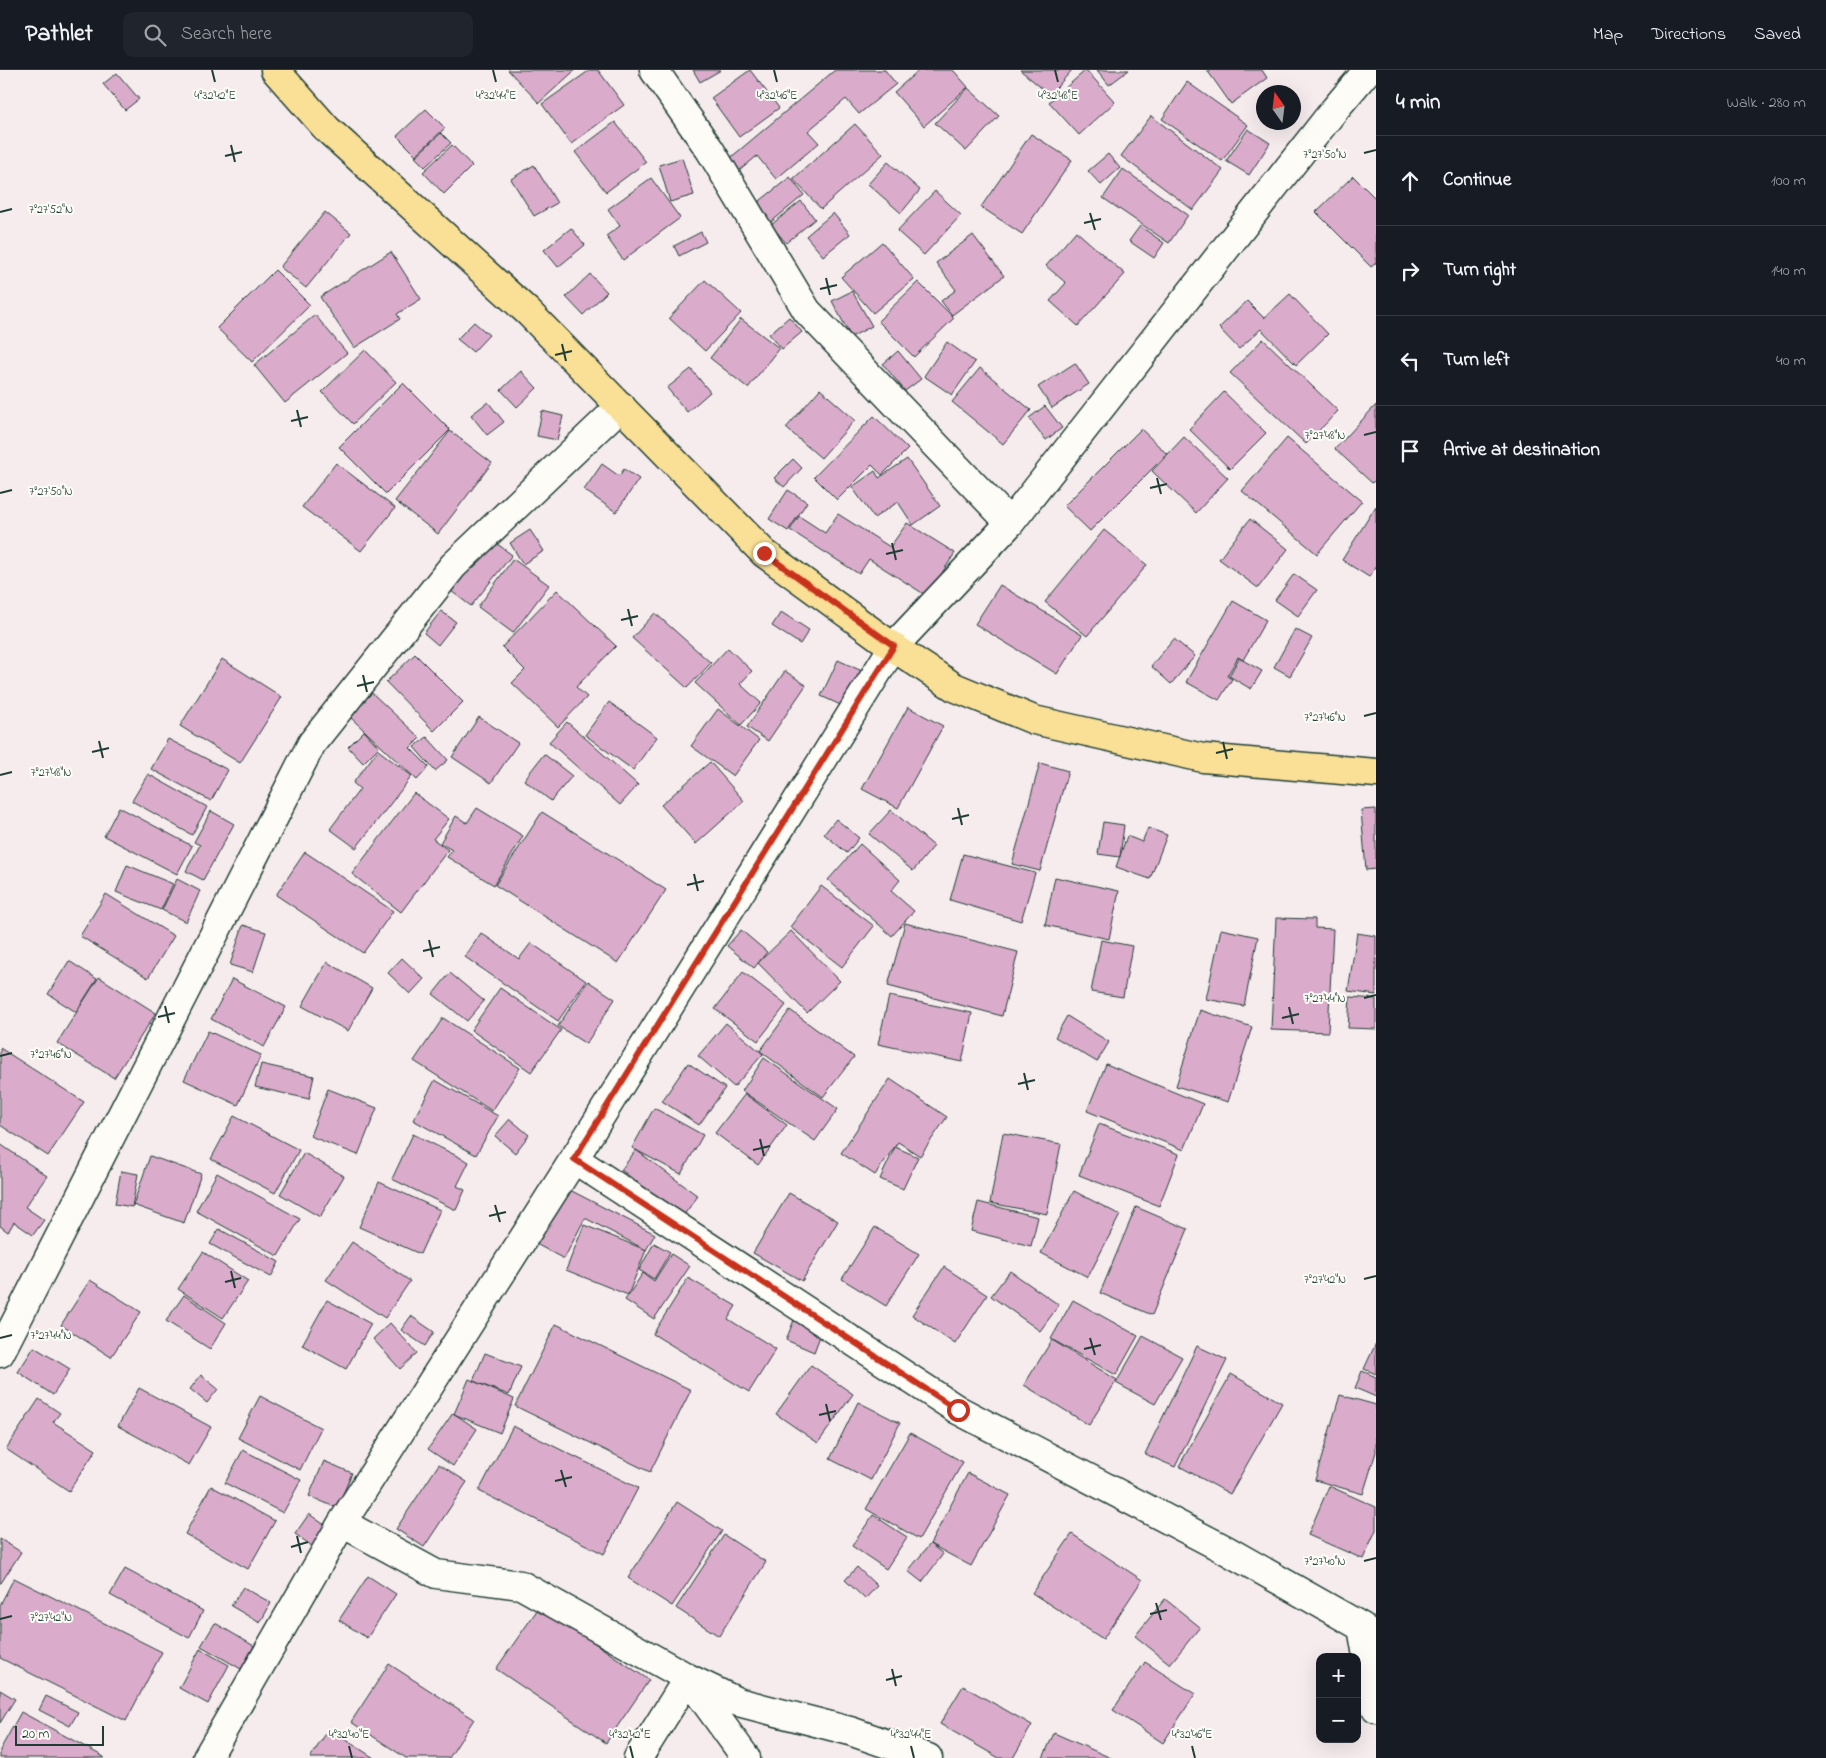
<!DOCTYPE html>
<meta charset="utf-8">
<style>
:root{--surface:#171b24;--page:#20242c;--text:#f1f3f6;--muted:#9ea1a6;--line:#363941}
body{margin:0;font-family:"Indie Flower",sans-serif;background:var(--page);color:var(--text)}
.controls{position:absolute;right:15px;bottom:15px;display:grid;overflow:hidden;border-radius:10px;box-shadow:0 5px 20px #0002}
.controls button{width:45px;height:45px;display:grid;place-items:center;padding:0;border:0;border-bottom:1px solid var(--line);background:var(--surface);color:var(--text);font:25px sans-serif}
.compass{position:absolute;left:1256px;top:15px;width:45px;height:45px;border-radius:50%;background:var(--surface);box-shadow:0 5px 20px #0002;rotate:346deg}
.scale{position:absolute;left:15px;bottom:12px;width:89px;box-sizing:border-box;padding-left:5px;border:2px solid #1f3d34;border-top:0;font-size:14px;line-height:18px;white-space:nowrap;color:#1f3d34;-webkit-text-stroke:4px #fdfcf7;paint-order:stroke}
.stop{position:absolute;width:15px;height:15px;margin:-11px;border:4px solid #c8321e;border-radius:50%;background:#fff}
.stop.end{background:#c8321e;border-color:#fff;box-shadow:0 1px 5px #0008}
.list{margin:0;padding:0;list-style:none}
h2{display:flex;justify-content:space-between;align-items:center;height:65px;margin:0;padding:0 20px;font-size:21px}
h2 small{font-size:16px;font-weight:400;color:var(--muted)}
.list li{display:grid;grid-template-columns:32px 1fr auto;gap:15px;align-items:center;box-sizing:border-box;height:90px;padding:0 20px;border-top:1px solid var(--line)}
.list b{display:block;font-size:19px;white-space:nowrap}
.list em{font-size:16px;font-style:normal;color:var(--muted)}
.icon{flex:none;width:28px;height:28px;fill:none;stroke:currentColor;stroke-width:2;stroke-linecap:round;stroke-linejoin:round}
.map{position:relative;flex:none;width:1376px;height:1688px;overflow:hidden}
header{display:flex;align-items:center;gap:30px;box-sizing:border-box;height:70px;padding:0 25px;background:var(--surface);border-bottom:1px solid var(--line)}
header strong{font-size:24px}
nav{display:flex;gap:28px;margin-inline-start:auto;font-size:18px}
.search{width:350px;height:45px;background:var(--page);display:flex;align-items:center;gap:12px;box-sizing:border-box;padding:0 18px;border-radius:10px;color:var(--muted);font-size:19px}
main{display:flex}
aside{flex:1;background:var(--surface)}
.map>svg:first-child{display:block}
</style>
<header>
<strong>Pathlet</strong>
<div class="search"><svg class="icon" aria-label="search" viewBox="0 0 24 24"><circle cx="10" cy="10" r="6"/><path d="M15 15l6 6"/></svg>Search here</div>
<nav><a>Map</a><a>Directions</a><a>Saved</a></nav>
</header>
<main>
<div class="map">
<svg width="1376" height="1688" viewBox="0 0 1376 1688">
<rect width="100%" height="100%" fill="#f6ecee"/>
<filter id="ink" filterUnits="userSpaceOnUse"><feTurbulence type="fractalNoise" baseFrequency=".02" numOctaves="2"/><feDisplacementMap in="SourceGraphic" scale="10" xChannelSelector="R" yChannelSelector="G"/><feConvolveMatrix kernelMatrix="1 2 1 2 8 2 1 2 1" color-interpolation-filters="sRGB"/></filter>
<g filter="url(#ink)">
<path fill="#dbabcb" stroke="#1f3d34" d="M508,0h64l2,1 -35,32z
M590,0h8l26,35 -53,39 -29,-40z
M693,0h28l-21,12z
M750,0l29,38 -40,29 -28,-39z
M835,0h50l11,14 -37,30 -13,-15 -38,32 11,12 -43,36 -19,-23 -18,15 -10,-12z
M919,0h34l15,17 -44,39 -30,-34z
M1020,0h52l-22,25z
M1086,0l29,32 -36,33 -30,-33z
M1097,0h32l-20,15z
M1207,0h55l5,8 -36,26z
M117,3l22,26 -14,11 -22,-26z
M1187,12l61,43 -26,36 -60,-42z
M968,18l31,28 -33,35 -31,-28z
M426,39l19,19 -29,27 -19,-19z
M1151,46l72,54 -30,40 -72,-54z
M615,52l31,40 -40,30 -31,-40z
M855,54l28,30 -62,55 -28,-30z
M1248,59l22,14 -21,32 -23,-14z
M441,63l10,10 -26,24 -10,-10z
M1031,64l41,26 -50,74 -41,-27z
M452,75l20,21 -28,28 -21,-22z
M1108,84l12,14 -19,17 -13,-14z
M682,88l12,37 -24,7 -11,-37z
M888,92l32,28 -19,23 -33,-29z
M534,95l23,38 -23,13 -23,-37z
M1123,99l65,46 -19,28 -66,-45z
M1353,106l23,23v64l-5,4 -55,-55z
M790,107l14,18 -33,27 -15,-18z
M651,108l29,40 -57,42 -17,-24 14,-10 -12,-17z
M935,121l26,24 -37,40 -27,-24z
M801,131l14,18 -29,24 -15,-18z
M325,142l26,21 -45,55 -26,-21z
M833,143l17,21 -27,22 -17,-20z
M1140,156l24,17 -10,15 -25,-17z
M571,158l14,17 -27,22 -14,-17z
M1076,161l49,43 -47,52 -28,-25 16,-18 -20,-17z
M701,162l5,10 -27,14 -5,-10z
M973,165l31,41 -52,39 -11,-14 15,-11 -20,-27z
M882,172l32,37 -41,34 -32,-36z
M391,182l30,47 -24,15 3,5 -46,29 -34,-51z
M275,200l35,35 -58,57 -35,-34z
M590,204l17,18 -24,23 -17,-18z
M705,210l36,33 -36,38 -36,-33z
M918,212l36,36 -40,39 -36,-36z
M852,221l20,35 -21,11 -19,-36z
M1290,224l38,40 -32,31 -35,-36 -22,20 -20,-21 28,-27 17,17z
M315,245l32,38 -62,50 -31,-38z
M789,247l13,15 -20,17 -13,-15z
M741,249l38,29 -31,40 -38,-30z
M474,252l15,13 -16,17 -16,-13z
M1263,269l75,72 -32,33 -76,-71z
M947,272l28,20 -23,33 -28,-19z
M365,280l31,32 -43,42 -31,-32z
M898,281l23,28 -16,12 -22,-27z
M1075,293l14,21 -37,24 -14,-21z
M980,298l51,42 -28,34 -51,-42z
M691,299l19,23 -23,20 -20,-24z
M521,301l16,17 -20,19 -16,-17z
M403,313l47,47 -64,64 -47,-47z
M820,319l35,31 -34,38 -35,-30z
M1224,322l42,41 -36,36 -41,-40z
M488,332l16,20 -17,13 -16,-20z
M1376,335v74l-4,4 -37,-34z
M1045,336l17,22 -16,12 -17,-22z
M542,341l21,5 -6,24 -20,-4z
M874,346l34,33 -26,26 -10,-10 -35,35 -23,-23z
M1141,359l26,25 -77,77 -26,-25z
M450,361l42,32 -54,71 -43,-33z
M1184,367l44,41 -32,35 -44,-42z
M1287,368l75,63 -45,53 -75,-63z
M793,389l9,9 -18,19 -10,-9z
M907,389l33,47 -27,19 -15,-23 -24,16 -22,-31 23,-16 4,7z
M336,393l59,45 -34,43 -59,-44z
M602,394l17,12 5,-7 15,10 -23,33 -32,-22z
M788,420l19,12 -19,29 -19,-12z
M1376,436v60l-7,11 -27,-17z
M838,444l52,33 17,-24 48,30 -28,43 -58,-37 -10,15 -69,-44 9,-14 26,17z
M1250,449l38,30 -30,39 -39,-29z
M530,460l14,21 -21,13 -13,-21z
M1104,460l43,35 -60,71 -42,-34z
M492,470l20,15 -41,51 -20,-15z
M513,489l36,26 -36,48 -35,-26z
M1294,504l23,16 -19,26 -23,-16z
M1000,515l82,50 -25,39 -82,-50z
M557,520l59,56 -40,41 11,10 -29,30 -46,-44 13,-13 -23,-23z
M1233,531l33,19 -23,40 -5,-3 -11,19 5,3 -13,21 -33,-18z
M441,541l15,11 -18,23 -14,-12z
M781,542l28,18 -9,14 -28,-18z
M655,543l56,50 -24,25 -55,-50z
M1295,559l17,9 -22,38 -16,-9z
M1174,569l21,17 -24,28 -20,-18z
M728,578l24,23 -12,13 21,19 -20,22 -46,-42z
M415,584l48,48 -29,29 -48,-49z
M1239,588l23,13 -11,18 -22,-13z
M222,589l60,38 -42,66 -60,-37z
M838,590l26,12 -17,36 -26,-12z
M785,601l21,14 -38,56 -21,-14z
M372,623l48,45 -10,10 19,19 -12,13 -68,-64z
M609,632l48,35 -24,33 -48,-35z
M908,637l35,19 -45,82 -36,-19z
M718,639l41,31 -26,36 -42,-30z
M479,647l39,26 -27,40 -39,-26z
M567,652l71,63 -18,20 -71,-63z
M364,661l15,16 -16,16 -15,-16z
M427,667l21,23 -13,11 -21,-24z
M168,669l60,31 -17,31 -60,-32z
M378,680l34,26 -56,72 -26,-19 30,-40 -7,-6z
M544,684l28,22 -21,25 -27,-21z
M710,692l34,39 -48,43 -35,-39z
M1040,693l28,8 -28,100 -28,-7z
M148,704l59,33 -15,28 -60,-34z
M414,723l35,26 -16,20 15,11 -47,62 -49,-38z
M119,737l73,39 -15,28 -73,-38z
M477,738l46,28 -29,49 -47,-28 5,-7 -12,-7 16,-27 11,7z
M1376,739v60l-10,1 -5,-60z
M891,740l43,36 -21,25 -44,-37z
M211,741l23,13 -31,56 -17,-9 14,-26 -6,-3z
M542,742l124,78 -48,73 -123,-78z
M836,749l23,19 -12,15 -23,-19z
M1103,752l21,3 -4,32 -22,-3z
M1148,758l19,7 -17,44 -34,-12 11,-31 15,6z
M860,774l40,36 -9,11 23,20 -22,25 -64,-56z
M305,782l88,59 -30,42 -87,-58z
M963,784l72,19 -14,48 -71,-21z
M127,795l46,19 -12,26 -45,-18z
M1055,807l64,14 -10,48 -64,-14z
M177,809l23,12 -14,31 -24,-12z
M821,816l53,40 -32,41 -52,-40z
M106,824l68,42 -26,42 -68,-42z
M1276,848l39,1v9l18,1 -5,103 -57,-2z
M905,853l113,29 -16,64 -114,-30z
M243,855l23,7 -13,40 -23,-7z
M1221,859l37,8 -14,69 -38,-7z
M741,860l26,22 -13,16 -27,-22z
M791,861l49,50 -33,32 -49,-50z
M481,863l38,26 12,-16 55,38 -28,40 -93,-64z
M1357,863l19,3v59l-28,-4z
M1101,870l31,6 -9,51 -32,-5z
M402,888l22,21 -14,15 -22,-21z
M69,891l28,18 -21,33 -28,-18z
M327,892l45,26 -24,43 -46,-25z
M743,902l43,33 -28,36 -43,-32z
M450,903l34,28 -17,20 -34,-27z
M99,907l57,36 -42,65 -57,-35z
M232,909l54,28 -22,40 -53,-28z
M588,911l27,18 -29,45 -28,-18z
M500,918l61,42 -30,42 -60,-42z
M889,926l83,17 -10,49 -84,-18z
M1350,927l26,2v30l-28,-1z
M790,940l64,47 -31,40 -63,-46z
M1200,940l52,17 -24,75 -52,-16z
M1067,946l42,26 -12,20 -42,-25z
M443,948l77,50 -28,43 -78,-50z
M726,953l37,31 -29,33 -36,-31z
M208,961l53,24 -23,50 -54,-25z
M0,978l84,54 -36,54 -48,-31z
M764,988l74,51 -23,32 -73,-50z
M688,993l37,25 -26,37 -37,-24z
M261,994l53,12 -5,23 -54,-12z
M1106,994l97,40 -19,46 -97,-39z
M890,1009l57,38 -27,39 -22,-14 -23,33 -34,-22z
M435,1010l63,36 -22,39 -63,-35z
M328,1019l49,19 -19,47 -48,-19z
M745,1024l42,31 -29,40 -43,-32z
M654,1038l49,27 -22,39 -49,-26z
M234,1046l65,34 -24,43 -64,-34z
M510,1049l19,16 -14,18 -20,-17z
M1099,1054l80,30 -20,52 -80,-31z
M1003,1063l58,11 -14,70 -57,-11z
M413,1064l56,28 -12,24 8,4 -9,20 -64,-31z
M0,1074l47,32 -22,31 19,13 -11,15 -19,-13 -6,10 -8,-6z
M895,1077l23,10 -15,32 -23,-10z
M636,1080l62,46 -15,20 -62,-46z
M304,1083l40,23 -24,41 -40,-23z
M150,1086l51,18 -17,49 -51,-18z
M121,1101l17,3 -6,33 -17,-3z
M217,1103l83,46 -22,37 -82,-45z
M379,1112l61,28 -20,44 -61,-27z
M566,1118l89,46 -9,16 -61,-32 -21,41 -28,-15z
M1074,1121l46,24 -32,62 -47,-24z
M789,1123l49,28 -36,60 -49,-28z
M978,1132l60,15 -7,29 -60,-15z
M1136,1137l52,22 -36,86 -52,-22z
M584,1155l62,25 -18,45 -62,-25z
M875,1157l44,27 -33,52 -44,-27z
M219,1159l60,33 -8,15 -61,-33z
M352,1172l58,39 -25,37 -59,-38z
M654,1173l16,9 -16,27 -15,-9z
M203,1182l45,29 -25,37 -45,-29z
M671,1184l19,12 -36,53 -29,-19 18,-27 11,8z
M944,1197l43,28 -32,49 -43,-29z
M1010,1201l49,34 -19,26 -49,-35z
M688,1208l48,28 -8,13 48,30 -27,43 -96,-58z
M90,1210l51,32 -30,45 -50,-32z
M184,1225l42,28 -16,26 -44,-28z
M327,1230l44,24 -25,45 -44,-24z
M1073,1230l65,36 -22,39 -65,-36z
M411,1246l23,16 -9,14 -24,-16z
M794,1250l28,11 -8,21 -28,-12z
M390,1253l27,30 -17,16 -27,-30z
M556,1254l135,66 -41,82 -135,-66z
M1143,1266l39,21 -27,47 -39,-21z
M1052,1270l65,40 -28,45 -65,-40z
M1376,1273v31l-12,-5z
M1197,1276l30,14 -52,107 -30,-13z
M34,1277l36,22 -17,26 -35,-23z
M485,1283l36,14 -12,28 -36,-14z
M811,1295l42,29 -35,49 -42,-29z
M1362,1301l14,6v20l-21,-9z
M1231,1304l51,29 -52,91 -51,-28z
M201,1305l17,14 -11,14 -17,-14z
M469,1309l45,20 -14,34 -46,-19z
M139,1318l72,39 -22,38 -71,-39z
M1340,1325l36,10v47l-13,42 -48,-14z
M260,1326l61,32 -21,42 -62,-32z
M39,1329l21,14 -7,9 43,28 -27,41 -63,-42z
M858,1332l42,21 -29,57 -41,-21z
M453,1343l24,16 -24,37 -25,-17z
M513,1356l125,62 -34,66 -125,-63z
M910,1363l53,29 -44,77 -53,-30z
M243,1380l58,30 -18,33 -58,-30z
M324,1391l28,12 -15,35 -28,-12z
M439,1394l28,18 -43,65 -28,-18z
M968,1403l42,22 -39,71 -41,-22z
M211,1416l64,35 -27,48 -63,-35z
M1329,1416l47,21v23l-13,29 -55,-24z
M677,1432l45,29 -50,75 -44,-28z
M309,1444l20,14 -14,20 -20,-14z
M873,1445l34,22 -21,32 -34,-23z
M1072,1464l70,46 -39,59 -71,-46z
M724,1465l42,27 -47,74 -43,-28z
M0,1469l21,13 -20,31h-1z
M930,1474l13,10 -21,28 -14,-11z
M857,1497l20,19 -12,13 -20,-19z
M125,1499l78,42 -14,27 -79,-43z
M368,1506l28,18 -29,44 -28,-18z
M14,1508l148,74 -36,69 -126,-63v-53z
M243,1517l28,16 -11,20 -29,-17z
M1165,1529l35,28 -30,37 -35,-28z
M540,1536l109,74 -43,63 -110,-74z
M215,1553l39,23 -13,23 -40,-23z
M200,1579l29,16 -21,39 -29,-16z
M1145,1592l50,32 -32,49 -50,-33z
M389,1594l85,55 -25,39h-43l-55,-36z
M963,1616l69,39 -19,33h-14l-59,-34z
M0,1620l15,9 -15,24z
M46,1626l32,16 -8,14 -31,-16z
M21,1642l83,45v1h-104v-8z
M329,1659l45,29h-64z
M1054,1663l57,25h-68z"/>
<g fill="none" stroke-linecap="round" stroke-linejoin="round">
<defs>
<path id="street" d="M654,0l56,80 97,161 203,212
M574,1089l384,251 268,140 136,77 14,81
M0,1283l312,-610 141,-177 168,-160
M342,1453l94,51 85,11 167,93 58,80
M207,1688l135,-235 232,-364 319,-512 117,-124 325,-414 33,-39
M638,1688l50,-80 50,24 112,29 78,27"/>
<path id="primary" d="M275,0l52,59 201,183 236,241 129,94 61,40 80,33 169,38 173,15"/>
</defs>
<use href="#street" stroke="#1f3d34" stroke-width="31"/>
<use href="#primary" stroke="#1f3d34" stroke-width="31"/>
<use href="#street" stroke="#fdfcf7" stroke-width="28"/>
<use href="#primary" stroke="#fadf96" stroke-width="28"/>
</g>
</g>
<g fill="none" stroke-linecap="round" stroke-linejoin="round" filter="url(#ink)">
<path stroke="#c8321e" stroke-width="6" d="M764,483l130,93 -320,513 384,251"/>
</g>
<path fill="none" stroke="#1f3d34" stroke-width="2" d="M212,0l3,12M493,0l3,12M774,0l3,12M1055,0l3,12M231,75l4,17M1364,83l12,-3M225,86l17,-4M0,142l12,-3M1090,143l5,17M1084,153l17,-4M826,208l4,17M820,219l17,-4M562,274l4,17M555,285l17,-4M297,340l4,17M291,351l17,-4M1364,365l12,-3M1157,408l4,16M1150,418l17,-4M0,423l12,-3M892,473l4,17M886,484l17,-4M628,539l4,17M621,550l17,-4M363,605l4,17M357,616l17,-4M1364,646l12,-3M99,671l4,17M1223,672l4,17M92,682l17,-4M1216,683l17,-4M0,705l12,-3M958,738l4,17M952,749l17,-4M694,804l4,17M687,815l17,-4M429,870l4,17M423,881l17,-4M1364,928l12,-3M165,936l4,17M1289,937l4,17M158,947l17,-4M1282,948l17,-4M0,986l12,-3M1024,1003l4,17M1018,1014l17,-4M760,1069l4,17M753,1080l17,-4M495,1135l5,17M489,1146l17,-4M231,1201l4,17M1364,1209l12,-3M225,1212l16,-4M0,1268l12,-3M1090,1268l5,17M1084,1279l17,-4M826,1334l4,17M819,1345l17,-4M561,1400l5,17M555,1411l17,-4M297,1466l4,17M291,1477l17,-5M1364,1491l12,-3M1156,1533l5,17M1150,1544l17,-4M0,1549l12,-3M892,1599l4,17M886,1610l16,-4M349,1676l3,12M630,1676l3,12M911,1676l3,12M1192,1676l3,12"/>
<g font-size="12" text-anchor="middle" fill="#1f3d34" stroke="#fdfcf7" stroke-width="4" stroke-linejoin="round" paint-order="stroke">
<text x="1058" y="29">4°32'48"E</text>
<text x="215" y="29">4°32'42"E</text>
<text x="496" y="29">4°32'44"E</text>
<text x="777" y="29">4°32'46"E</text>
<text x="1325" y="88">7°27'50"N</text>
<text x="51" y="143">7°27'52"N</text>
<text x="1325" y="369">7°27'48"N</text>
<text x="51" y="425">7°27'50"N</text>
<text x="1325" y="651">7°27'46"N</text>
<text x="51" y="706">7°27'48"N</text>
<text x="1325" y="932">7°27'44"N</text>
<text x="51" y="988">7°27'46"N</text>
<text x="1325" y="1213">7°27'42"N</text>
<text x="51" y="1269">7°27'44"N</text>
<text x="1325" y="1495">7°27'40"N</text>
<text x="51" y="1551">7°27'42"N</text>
<text x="349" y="1668">4°32'40"E</text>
<text x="630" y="1668">4°32'42"E</text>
<text x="911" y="1668">4°32'44"E</text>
<text x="1192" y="1668">4°32'46"E</text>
</g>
</svg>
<div class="controls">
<button>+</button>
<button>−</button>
</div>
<svg class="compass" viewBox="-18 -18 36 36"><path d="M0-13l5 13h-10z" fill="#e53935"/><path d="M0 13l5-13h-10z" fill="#9ea1a6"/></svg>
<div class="scale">20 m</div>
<div class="stop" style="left:958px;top:1340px"></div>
<div class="stop end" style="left:764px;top:483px"></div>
</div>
<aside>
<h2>4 min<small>Walk · 280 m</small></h2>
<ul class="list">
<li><svg class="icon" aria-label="ahead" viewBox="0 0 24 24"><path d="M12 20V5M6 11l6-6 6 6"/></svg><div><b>Continue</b></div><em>100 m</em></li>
<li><svg class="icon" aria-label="right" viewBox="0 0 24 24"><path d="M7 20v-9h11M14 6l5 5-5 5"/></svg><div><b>Turn right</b></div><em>140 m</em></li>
<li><svg class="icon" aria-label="left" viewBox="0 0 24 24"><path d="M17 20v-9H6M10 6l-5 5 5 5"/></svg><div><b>Turn left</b></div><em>40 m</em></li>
<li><svg class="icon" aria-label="arrive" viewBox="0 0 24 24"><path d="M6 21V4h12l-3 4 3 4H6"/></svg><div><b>Arrive at destination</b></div></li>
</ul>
</aside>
</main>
